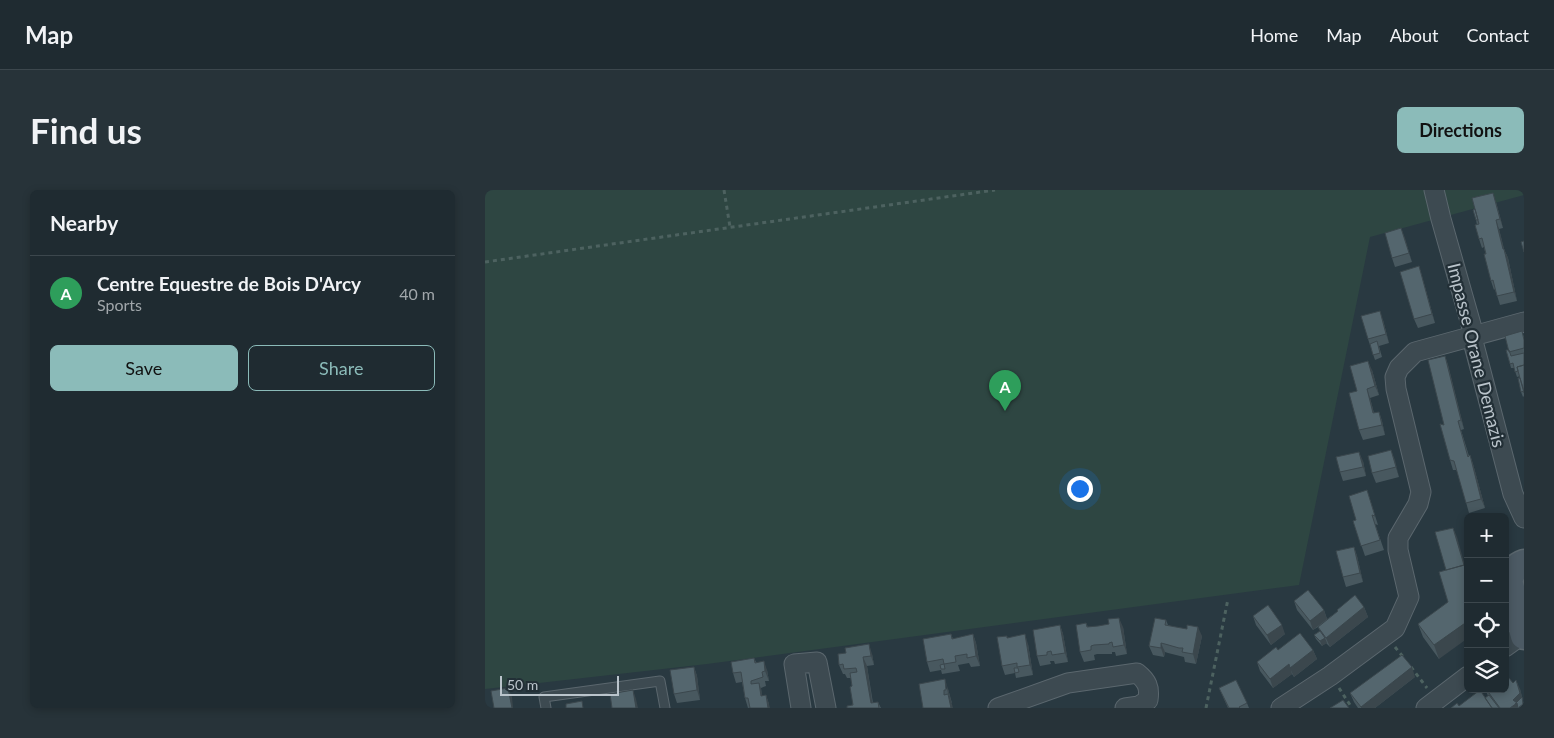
<!DOCTYPE html>
<meta charset="utf-8">
<style>
:root{--surface:#1f2b31;--page:#273339;--text:#f1f3f6;--muted:#a1a7ab;--line:#3c474d;--accent:#8bbbb9}
body{margin:0;font-family:Lato,sans-serif;background:var(--page);color:var(--text)}
.controls{position:absolute;right:15px;bottom:15px;display:grid;overflow:hidden;border-radius:8px;box-shadow:0 2px 8px #0003}
.controls button{width:45px;height:45px;display:grid;place-items:center;padding:0;border:0;border-bottom:1px solid var(--line);background:var(--surface);color:var(--text);font:25px sans-serif}
.scale{position:absolute;left:15px;bottom:12px;width:119px;box-sizing:border-box;padding-left:5px;border:2px solid #bac4cb;border-top:0;font-size:14px;line-height:18px;white-space:nowrap;color:#bac4cb;-webkit-text-stroke:4px #222f36;paint-order:stroke}
.you{position:absolute;left:594px;top:298px;width:18px;height:18px;margin:-12px;border:4px solid #fff;border-radius:50%;background:#1a73e8;box-shadow:0 0 0 8px #1a73e833}
.badge{display:grid;place-items:center;width:32px;height:32px;border-radius:50%;background:var(--accent);color:#fff;font-size:16px;font-weight:700}
.pin{position:absolute;translate:-50% -41px;filter:drop-shadow(0 1px 2px #0008)}
.pin::after{content:'';position:absolute;top:26px;width:18px;height:15px;background:inherit;clip-path:polygon(0 0,100% 0,50% 100%)}
.list{margin:0;padding:0;list-style:none}
h2{display:flex;justify-content:space-between;align-items:center;height:65px;margin:0;padding:0 20px;font-size:21px}
h2 small{font-size:16px;font-weight:400;color:var(--muted)}
.list li{display:grid;grid-template-columns:32px 1fr auto;gap:15px;align-items:center;box-sizing:border-box;height:75px;padding:0 20px;border-top:1px solid var(--line)}
.list b{display:block;font-size:19px;white-space:nowrap}
.list p{margin:0;font-size:16px;white-space:nowrap;color:var(--muted)}
.list em{font-size:16px;font-style:normal;color:var(--muted)}
.actions{display:flex;gap:10px;padding:15px 20px}
.actions a{flex:1;padding:11px 0;border:1px solid var(--accent);border-radius:8px;text-align:center;font-size:18px;color:var(--accent)}
.actions .main{background:var(--accent);color:#111}
.icon{flex:none;width:28px;height:28px;fill:none;stroke:currentColor;stroke-width:2;stroke-linecap:round;stroke-linejoin:round}
.map{position:relative;flex:none;width:1039px;height:518px;overflow:hidden;border-radius:8px}
header{display:flex;align-items:center;gap:30px;box-sizing:border-box;height:70px;padding:0 25px;background:var(--surface);border-bottom:1px solid var(--line)}
header strong{font-size:24px}
nav{display:flex;gap:28px;margin-inline-start:auto;font-size:18px}
.intro{display:flex;align-items:center;justify-content:space-between;box-sizing:border-box;height:120px;padding:0 30px}
h1{margin:0;font-size:35px}
.button{padding:12px 22px;border-radius:8px;background:var(--accent);color:#111;font-size:18px;font-weight:700}
main{display:flex;gap:30px;padding:0 30px}
aside{flex:1;background:var(--surface);border-radius:8px;box-shadow:0 2px 8px #0003}
.map>svg:first-child{display:block}
</style>
<header>
<strong>Map</strong>
<nav><a>Home</a><a>Map</a><a>About</a><a>Contact</a></nav>
</header>
<div class="intro"><h1>Find us</h1><a class="button">Directions</a></div>
<main>
<aside>
<h2>Nearby<small></small></h2>
<ul class="list">
<li><span class="badge" style="background:#2e9e5b">A</span><div><b>Centre Equestre de Bois D'Arcy</b><p>Sports</p></div><em>40 m</em></li>
</ul>
<div class="actions"><a class="main">Save</a><a>Share</a></div>
</aside>
<div class="map">
<svg width="1039" height="518" viewBox="0 0 1039 518">
<rect width="100%" height="100%" fill="#293941"/>
<path fill="#2e4642" d="M0,0h1039v5l-154,42 -71,348 -592,79 -222,25z"/>
<g fill="none" stroke-linecap="round" stroke-linejoin="round">
<defs>
<path id="lane" d="M61,518l-2,-11 116,-16 5,27"/>
<path id="street" d="M949,0l7,29 33,116v10l39,149 11,24
M1020,457l18,-13
M316,518l-7,-44 23,-2 9,46
M513,518l70,-25 69,-10c10,8 13,14 11,27l-9,6 -14,2
M796,518l49,-32 65,-48 14,-31 -11,-47v-12l20,-34 3,-12 -25,-103 -1,-12 4,-9 16,-16 109,-30
M941,518l42,-32"/>
<path id="secondary" d="M1039,373c-9,3 -12,9 -15,18l15,55"/>
</defs>
<use href="#lane" stroke="#5b676e" stroke-width="11"/>
<use href="#street" stroke="#5b676e" stroke-width="21"/>
<use href="#secondary" stroke="#5b676e" stroke-width="29"/>
<path stroke="#4d6260" stroke-width="3" stroke-dasharray="4 4" stroke-linecap="butt" d="M239,0l6,37
M0,72l510,-72
M910,457l9,11
M926,477l16,21
M854,498l13,20
M721,518l22,-109"/>
<use href="#lane" stroke="#3d4a51" stroke-width="9"/>
<use href="#street" stroke="#3d4a51" stroke-width="19"/>
<use href="#secondary" stroke="#4c5a64" stroke-width="26"/>
</g>
<path fill="#48585f" d="M1011,12l7,26 -4,1 5,20 4,9 9,43 -17,4 -5,-16 -1,1 -3,-9 -7,-34 -2,1 -3,-9 -2,-14 -1,-5z
M916,38l11,34 -17,5 -3,-9z
M934,76l16,57 -17,5 -4,-9z
M898,130l6,23 -10,3 3,11 -7,3 -7,-21z
M1037,141l2,7v58l-1,1 -2,-5 -1,-16 -3,1 -3,-9h-3l-1,-4 -1,-14z
M960,166l3,9 16,64 -3,1 8,26 1,-1 3,9 12,44 -16,5 -12,-43h-4l-3,-10 -6,-35z
M887,180l7,25 -9,3 4,15 5,-1 3,9 3,14 -22,5 -4,-10 -2,-39z
M906,260l8,27 -23,6 -4,-10z
M878,271l3,15 -23,5 -3,-9z
M882,300l11,35 -3,-1 9,26 -19,6 -12,-35 3,-1z
M968,338l11,37 -25,94 -16,-22 -5,-13 30,-22 -2,-32z
M869,357l3,9 6,26 -17,5 -3,-10z
M809,411l30,9 3,9 10,-7v-2l27,-3 4,10 -38,30 -4,-4 -4,3 -6,-7 -2,-4 6,-4 -2,-4 -5,3 -16,-20z
M768,426l32,18 -14,11 -15,-20z
M681,430l2,5 34,11 -6,28 -11,-2 -1,-5 -16,-4 -3,-1 -1,5 -11,-2 -4,-9z
M601,433l2,4h35l4,27 -11,2 -1,-4h-3v2h-15l-3,1 1,5 -11,2 -4,-10z
M575,435l3,9 5,28 -13,2 -1,-3h-4l1,3 -11,2 -3,-10z
M466,444l2,5 20,-5 3,9 4,23 -9,1 -2,-4 -11,2 2,6 -18,3 -1,-4 -11,2 -3,-10z
M522,448l21,6 5,31 -17,3 -1,-5 -10,2 -3,-9z
M793,460h35l4,9 -23,18 -2,-3 -19,14 -13,-17 -3,-9z
M361,463l26,1 2,11 -7,1 6,37 5,-1 3,6h-34l6,-4 -1,-18 -1,-8h-4l-2,-4h-2l-4,-9z
M269,468l2,4 11,8 2,11h-4l1,5 -5,2 1,8 4,-1 3,9 -21,4 -3,-10 -3,-16 -6,1 -3,-10z
M209,477l3,9 3,24 -23,3 -3,-9z
M930,487l-40,31h-17l-4,-6 -4,-9z
M1028,493l7,6 4,16v3h-73l34,-10 3,-2 -3,-7h20z
M434,494l29,5 4,14z
M734,498l28,15 2,5h-21z"/>
<path fill="#3b474d" d="M1008,3l3,9 7,26 -3,-9z
M1011,30l3,9 7,30 -3,-10z
M916,38l4,10 7,24 -3,-9z
M1019,59l4,9 9,43 -3,-9z
M934,76l3,10 13,47 -3,-9z
M895,121l3,9 6,23 -3,-9z
M960,166l3,9 16,64 -3,-9z
M883,171l4,9 7,25 -4,-9z
M882,199l3,9 6,24 -3,-9z
M894,222l3,9 3,14 -3,-10z
M906,260l4,10 4,17 -3,-10z
M874,262l4,9 3,15 -3,-9z
M985,265l3,9 12,44 -4,-9z
M968,338l4,9 11,40 -3,-8z
M869,357l3,9 6,26 -3,-9z
M879,417l4,10 -38,30 -4,-9z
M839,420l3,9 -14,11 -3,-9z
M634,428l4,9 4,27 -3,-9z
M983,431v17l-29,21 -5,-14z
M575,435l3,9 5,28 -3,-9z
M797,435l3,9 -14,11 -4,-10z
M713,437l4,9 -6,28 -3,-10z
M488,444l3,9 4,23 -4,-10z
M540,444l3,10 5,31 -3,-10z
M840,448l2,5 -5,3 -2,-5z
M676,453l4,9 -1,5 -3,-9z
M384,454l3,10 2,11 -3,-9z
M828,460l4,9 -23,18 -4,-9z
M378,467l4,9 6,42 -2,-5z
M279,471l3,9 2,11 -4,-10z
M804,474l3,10 -19,14 -3,-9z
M209,477l3,9 3,24 -3,-10z
M927,477l3,10 -40,31h-14v-1z
M460,489l3,10 5,19h-2z
M1031,490l4,9 4,16v3h-14z
M274,493l2,6 3,16 -3,-9z
M23,498l4,9 1,11h-1z
M148,500l3,9 2,9h-2z
M281,505l3,9 1,4h-2z"/>
<path fill="#54666e" stroke="#3b474d" d="M1008,3l7,26 -4,1 3,13 4,16h1l10,43 -17,4 -4,-16 -2,1 -7,-27h2l-4,-16 -3,1 -4,-14 4,-1 -7,-26z
M990,19l3,11h-2l-3,-10z
M916,38l8,25 -17,5 -7,-25z
M1039,51v11l-3,-10z
M934,76l13,48 -18,5 -14,-47z
M895,121l6,23 -18,5 -7,-23z
M1037,141l2,9v8l-15,4 -4,-16z
M892,151l3,12 -7,2 -3,-11z
M1021,160h3l2,6 13,-3v12l-7,2 1,4 -3,1 -2,-9 -3,1z
M960,166l16,64 -3,1 10,36 2,-2 11,44 -15,4 -12,-42 -4,-1 -10,-36 4,1 -16,-65z
M883,171l7,25 -8,3 6,24 6,-1 3,13 -23,5 -10,-37 8,-2 -7,-25z
M1039,175v28l-7,-26z
M1033,188h2l4,13 -3,1z
M906,260l5,17 -24,6 -4,-17z
M874,262l4,15 -23,5 -4,-15z
M882,300l8,26 -3,-1 8,25 -19,6 -8,-25 3,-1 -7,-24z
M968,338l11,37 -18,5 -11,-38z
M869,357l6,26 -17,4 -7,-26z
M983,374v57l-34,24 -16,-21 30,-22 -9,-30z
M823,400l16,20 -14,11 -16,-20z
M870,405l9,12 -38,31 -8,-11 20,-16 -1,-1z
M783,415l14,20 -15,10 -14,-19z
M634,428l5,27 -11,2 -1,-5 -3,1v1l-15,1 -3,1v4l-11,2 -4,-27 10,-2 1,4 11,-1 11,-2 -1,-5z
M670,428l11,2 -1,5 22,4v-4l11,2 -5,27 -11,-2 1,-4h-4l-14,-4 -4,-1v5l-12,-2z
M575,435l5,28 -13,2 -1,-4 -4,1v3l-10,1 -4,-26z
M835,441l5,7 -5,3 -6,-6z
M815,443l13,17 -23,18 -1,-4 -19,15 -13,-17 19,-15 2,3z
M466,444l1,5 21,-5 3,22 -9,2v-4l-12,2 1,6 -12,2 -1,-5 -16,3 -4,-23z
M540,444l5,31 -13,2v-4l-15,3 -5,-29 10,-1v2z
M384,454l2,12 -8,1 8,46 7,-1 1,6h-32v-2l6,-1 -3,-18 2,-1 -2,-13 7,-1 -1,-4 -12,1 -1,-5 -4,1 -1,-11 8,-1 -1,-5z
M917,465l10,12 -51,40 -11,-14z
M269,468l1,5 9,-2 1,10 -3,1 1,5 -12,4v3l8,-1 2,13 5,-1 2,13h-18l-2,-10h-3l-4,-26 -8,1 -2,-11z
M459,474l1,5h-4l-1,-4z
M209,477l3,23 -23,4 -4,-24z
M529,478h4l1,4 -4,1z
M1020,483l8,10 3,-3 4,13 -7,7 4,3 -7,5h-10l-14,-19h19z
M460,489l1,11h-2v5l4,-1 3,14h-28l-4,-24z
M751,490l11,23 -8,4 1,1h-11l-10,-20z
M23,498l4,20h-18l-3,-17z
M148,500l3,18h-24l-2,-14z
M995,500l12,18h-41l6,-5 2,3z
M1004,505l10,13h-7l-7,-10z
M1037,507l1,7 -5,4 -1,-5 -2,1z
M858,510l6,8h-19z
M97,511l1,7h-17v-4z"/>
<g text-anchor="middle" dominant-baseline="central" stroke-width="4.5" stroke-linejoin="round" paint-order="stroke">
<g font-size="18" fill="#bac4cb" stroke="#222f36">
<text transform="translate(992 165) rotate(76)">Impasse Orane Demazis</text>
</g>
</g>
</svg>
<div class="controls">
<button>+</button>
<button>−</button>
<button><svg class="icon" aria-label="locate" viewBox="0 0 24 24"><circle cx="12" cy="12" r="6"/><path d="M12 2v4M12 18v4M2 12h4M18 12h4"/></svg></button>
<button><svg class="icon" aria-label="layers" viewBox="0 0 24 24"><path d="M12 4l9 5-9 5-9-5zM3 14l9 5 9-5"/></svg></button>
</div>
<div class="scale">50 m</div>
<div class="you"></div>
<div class="pin badge" style="left:520px;top:221px;background:#2e9e5b">A</div>
</div>
</main>
